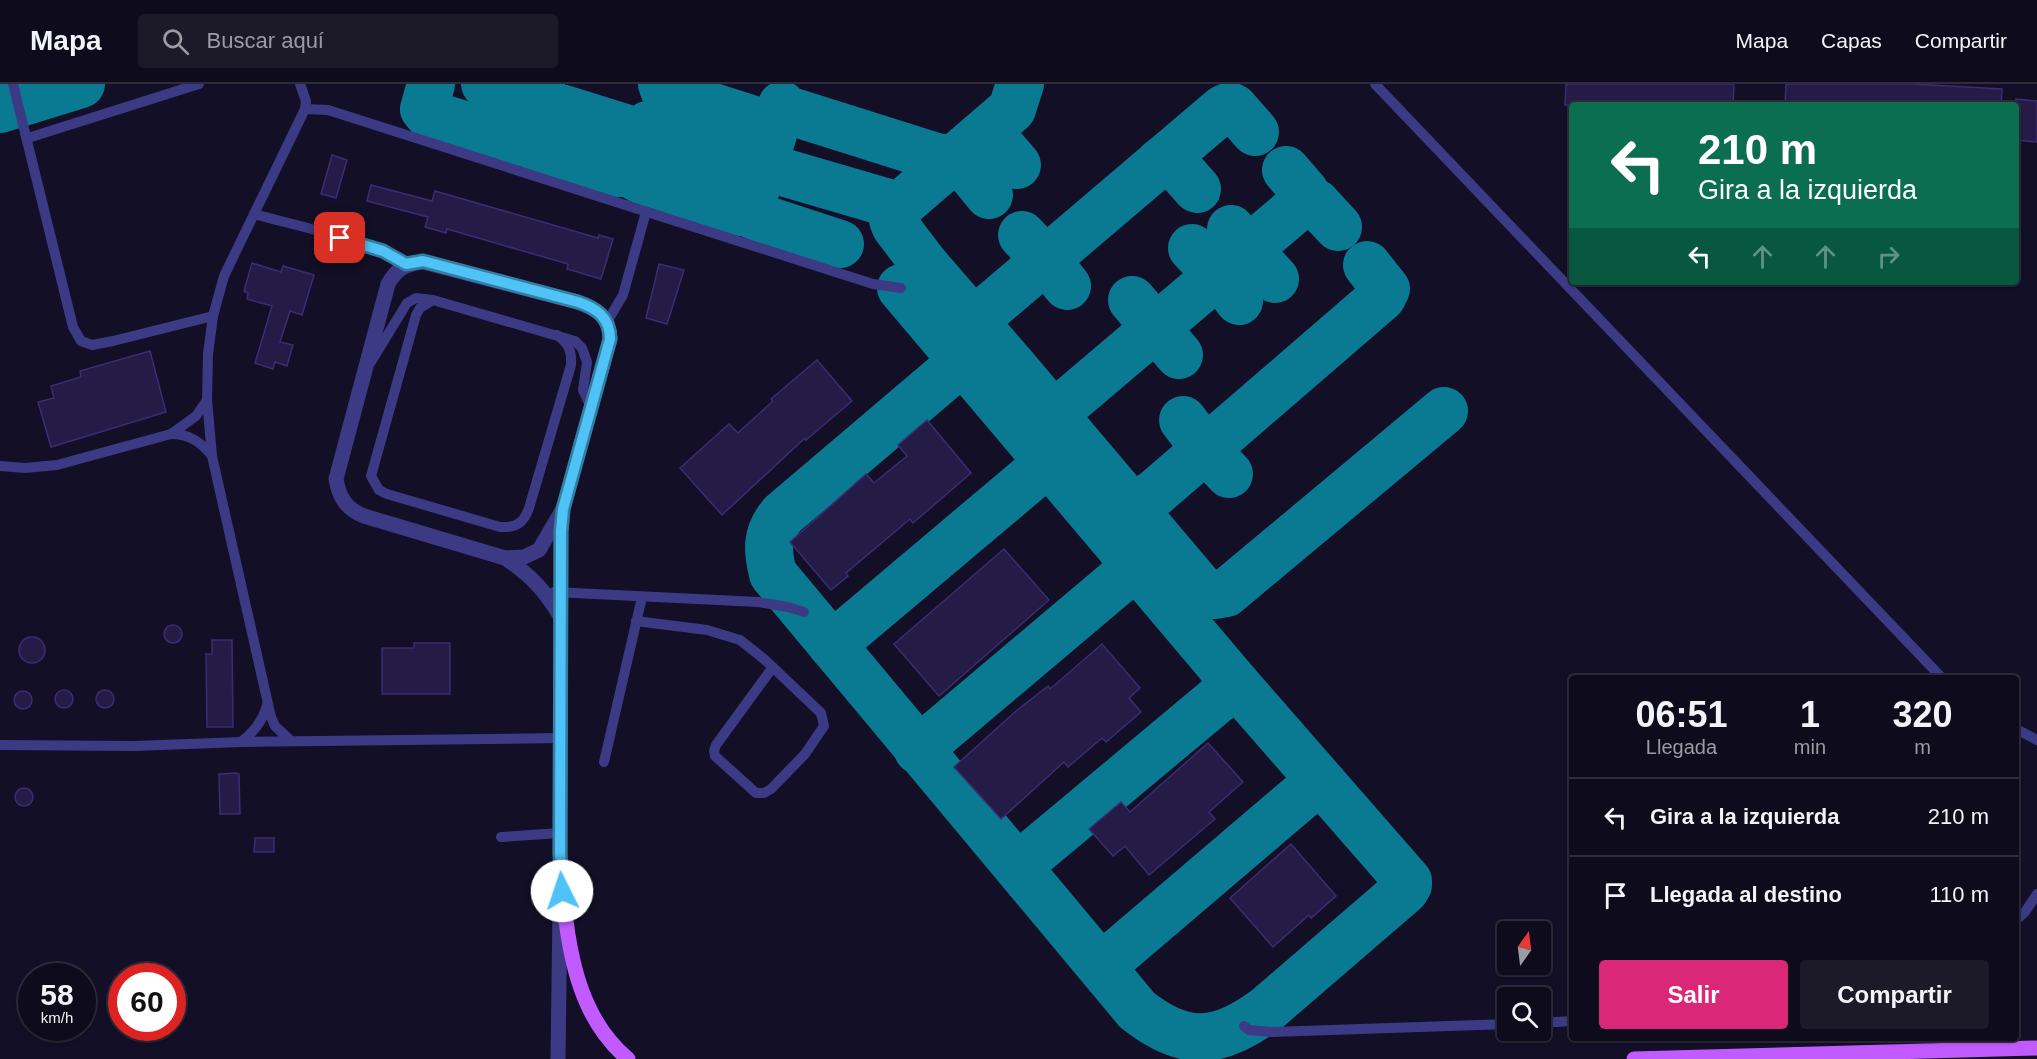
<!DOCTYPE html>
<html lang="es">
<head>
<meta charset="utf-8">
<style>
	body { margin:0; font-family:Helvetica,sans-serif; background:#1c1929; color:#f1f3f6; height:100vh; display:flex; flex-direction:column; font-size:22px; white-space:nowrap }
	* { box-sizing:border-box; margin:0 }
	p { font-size:20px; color:#9b9ba3 }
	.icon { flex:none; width:33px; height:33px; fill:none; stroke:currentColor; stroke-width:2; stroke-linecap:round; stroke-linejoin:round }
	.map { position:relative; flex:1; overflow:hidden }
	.sheet { position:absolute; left:1569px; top:591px; width:450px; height:366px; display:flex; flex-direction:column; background:#0e0b1c; border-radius:6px; box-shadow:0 2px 4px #0004,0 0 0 2px #2e2b3b }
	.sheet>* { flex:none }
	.hud { position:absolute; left:1569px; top:18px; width:450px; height:183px; border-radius:6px; box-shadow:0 2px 4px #0004,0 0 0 2px #2e2b3b; background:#0b6e4f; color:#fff; overflow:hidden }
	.needle { width:39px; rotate:14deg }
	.fabs { position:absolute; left:1497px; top:837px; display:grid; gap:12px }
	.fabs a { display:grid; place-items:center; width:54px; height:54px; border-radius:6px; background:#0e0b1c; box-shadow:0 2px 4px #0004,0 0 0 2px #2e2b3b; font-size:30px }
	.speed { position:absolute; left:18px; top:879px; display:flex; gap:12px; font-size:30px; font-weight:700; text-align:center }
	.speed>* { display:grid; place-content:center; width:78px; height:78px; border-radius:50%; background:#0e0b1c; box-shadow:0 2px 4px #0004,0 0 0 2px #2e2b3b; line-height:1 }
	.speed small { font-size:15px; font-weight:400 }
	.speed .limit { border:9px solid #d22; background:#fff; color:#111 }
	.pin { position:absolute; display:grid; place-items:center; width:51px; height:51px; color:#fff; margin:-26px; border-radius:12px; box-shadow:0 3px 9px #0006 }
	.me { position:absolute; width:66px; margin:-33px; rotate:356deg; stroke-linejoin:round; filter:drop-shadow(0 0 4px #0008) }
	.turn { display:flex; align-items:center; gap:21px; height:126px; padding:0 30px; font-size:27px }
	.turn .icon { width:78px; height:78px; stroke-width:2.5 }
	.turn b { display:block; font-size:42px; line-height:51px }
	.lanes { display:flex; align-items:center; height:57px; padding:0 30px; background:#0003; justify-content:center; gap:30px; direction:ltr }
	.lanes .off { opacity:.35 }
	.eta { display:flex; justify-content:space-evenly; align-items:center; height:102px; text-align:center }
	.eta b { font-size:36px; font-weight:800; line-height:42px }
	.button { display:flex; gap:12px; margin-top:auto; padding:12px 30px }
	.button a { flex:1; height:69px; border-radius:6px; background:#db2777; color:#fff; font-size:24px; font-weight:800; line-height:69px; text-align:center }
	.button a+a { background:#1c1929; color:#f1f3f6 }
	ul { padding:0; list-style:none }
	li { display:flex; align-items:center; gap:18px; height:78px; padding:0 30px; border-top:2px solid #2e2b3b }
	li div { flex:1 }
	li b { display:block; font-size:22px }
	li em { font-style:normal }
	header { display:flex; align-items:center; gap:36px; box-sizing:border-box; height:84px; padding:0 30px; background:#0e0b1c; border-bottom:2px solid #2e2b3b }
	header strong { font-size:28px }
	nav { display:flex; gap:33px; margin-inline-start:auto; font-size:21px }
	.search { width:420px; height:54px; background:#1c1929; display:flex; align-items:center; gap:15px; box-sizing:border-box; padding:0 21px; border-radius:6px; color:#9b9ba3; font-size:22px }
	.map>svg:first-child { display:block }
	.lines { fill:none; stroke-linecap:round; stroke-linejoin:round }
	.taxiway { stroke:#0a7a92; stroke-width:48 }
	.building { fill:#241b47; stroke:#3b2d73; stroke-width:1.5 }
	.lane { stroke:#3d3a85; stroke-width:10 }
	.street { stroke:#3d3a85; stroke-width:15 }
	.primary { stroke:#c25bff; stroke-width:15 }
	.route-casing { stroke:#337fa1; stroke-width:15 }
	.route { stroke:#4fc3f7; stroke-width:10 }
</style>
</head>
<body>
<header>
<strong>Mapa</strong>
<div class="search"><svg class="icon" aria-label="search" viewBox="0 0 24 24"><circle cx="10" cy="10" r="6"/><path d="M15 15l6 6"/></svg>Buscar aquí</div>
<nav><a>Mapa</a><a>Capas</a><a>Compartir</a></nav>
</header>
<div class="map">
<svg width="2037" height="975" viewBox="0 0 2037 975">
	<rect width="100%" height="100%" fill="#130f26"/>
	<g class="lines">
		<g class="taxiway">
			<polyline points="431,0 424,25 428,30 520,58 528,55"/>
			<polyline points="485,0 534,16 542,12"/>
			<polyline points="662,0 664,6 672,10 767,40 772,40 777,37"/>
			<polyline points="1020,0 1012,25 896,125 893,136 896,143 925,181 1015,285 1202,506 1214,511 1226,509 1444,327"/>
			<polyline points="543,10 548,20 631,46 640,47 648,41"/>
			<polyline points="782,21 787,26 936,73 961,77"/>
			<polyline points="0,25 81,0"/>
			<polyline points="648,41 648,48 652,52 754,84 764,80"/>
			<polyline points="982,51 992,52 1017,81"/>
			<polyline points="528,55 532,61 539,65 617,89 633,89"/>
			<polyline points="961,69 961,77 989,111"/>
			<polyline points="766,74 768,81 772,85 899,122"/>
			<polyline points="1160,78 1172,77 1197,105"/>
			<polyline points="633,89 634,92 641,96 739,128 749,127"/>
			<polyline points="1306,116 1316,119 1338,143"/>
			<polyline points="749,127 773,50"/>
			<polyline points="749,127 754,132 840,160"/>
			<polyline points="1231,145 1243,159 1243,169 1253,171 1275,195"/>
			<polyline points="1022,151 1040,170 1051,171 1050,181 1067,202"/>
			<path d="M 1192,164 L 1213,186 L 1211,197 C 1224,193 1232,208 1239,217"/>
			<path d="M 901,204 L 1236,600 L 1408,797 L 1408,801 L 1405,806 L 1267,925 C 1219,961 1185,964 1137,926 L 773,490 C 767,466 766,449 783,430 L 963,277"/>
			<polyline points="1132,216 1151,238 1162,239 1161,250 1179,271"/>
			<polyline points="984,251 981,240 988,225 1223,25 1230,22 1234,24 1255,48"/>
			<polyline points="1183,336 1199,357 1200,369 1210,370 1229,390"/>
			<polyline points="1063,343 1062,330 1067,319 1306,116 1305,108 1286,86"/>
			<polyline points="1123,413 1140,418 1155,409 1382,213 1386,205 1367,181"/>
			<polyline points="832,561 1049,378"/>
			<polyline points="918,666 1136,482"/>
			<polyline points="1018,782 1236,600"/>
			<polyline points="1102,882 1319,697"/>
		</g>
	</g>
	<g class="building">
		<polygon points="1566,0 1734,0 1733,21 1565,21"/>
		<polygon points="1786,0 1913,0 2002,5 2001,21 1785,21"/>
		<polygon points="2016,15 2037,17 2037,58 2016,56"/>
		<polygon points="332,71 347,76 336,114 321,110"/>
		<polygon points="371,101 432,117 435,107 598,154 599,151 613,155 601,195 567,185 568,180 447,145 446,149 425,143 428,133 367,117"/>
		<polygon points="252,179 281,188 283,182 314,191 302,231 290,227 280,258 293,261 287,282 275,278 273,285 255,279 272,222 247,215 248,209 244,207"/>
		<polygon points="659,180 684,186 667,240 646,234"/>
		<polygon points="150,267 166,328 51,363 38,318 54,314 51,302 81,293 80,287"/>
		<polygon points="817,276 852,317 806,356 805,354 722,431 680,384 729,340 738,349 773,317 771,315"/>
		<polygon points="927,336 971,389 913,439 910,435 846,489 848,492 831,506 790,458 866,390 874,399 907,372 898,361"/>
		<polygon points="1004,465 1049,516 939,612 894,560"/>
		<circle cx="173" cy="550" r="9"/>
		<circle cx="32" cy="566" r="13"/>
		<polygon points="212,556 232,556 233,643 207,643 206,570 212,570"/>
		<polygon points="414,559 450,559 450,610 382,610 382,564 414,564"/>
		<polygon points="1102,560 1140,604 1129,614 1141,628 1106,658 1102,654 1068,683 1064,678 1001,735 954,683 1016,627 1048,602 1050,605"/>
		<circle cx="64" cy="615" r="9"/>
		<circle cx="105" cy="615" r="9"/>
		<circle cx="23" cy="616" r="9"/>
		<polygon points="1208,659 1243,698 1209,728 1215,735 1149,791 1125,762 1113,772 1089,745 1121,718 1130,728"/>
		<polygon points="236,689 239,690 240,730 220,730 219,690"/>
		<circle cx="24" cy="713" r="9"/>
		<polygon points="255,754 274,754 274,768 254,768"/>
		<polygon points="1291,760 1336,812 1311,834 1309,831 1273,863 1230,814"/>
	</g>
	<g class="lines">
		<g class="lane">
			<polyline points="13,0 73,243 81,257 92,261 113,257 213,232"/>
			<polyline points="1375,0 1942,594"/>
			<polyline points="305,25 328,26 873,200 901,204"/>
			<polyline points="28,54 199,0"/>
			<path d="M 254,130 C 305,144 359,154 406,180"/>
			<path d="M 433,216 L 420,224 L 416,231 L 371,392 L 379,406 L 387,410 L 500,443 C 516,444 524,439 529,424 L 571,281 C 572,266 568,259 557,251"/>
			<polyline points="607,238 623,211 646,128"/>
			<polyline points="371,278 407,219 416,214 433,216 575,257 582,264 587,278 583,306 591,323"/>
			<path d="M 171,350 C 189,350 201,358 212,372"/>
			<polyline points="0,382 25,384 57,381 171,350 196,332 207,316"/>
			<polyline points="554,508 758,518 788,523 804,528"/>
			<polyline points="636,537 707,546 740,556 764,575 821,629 824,642 805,670 771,705 764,709 756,709 715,672 714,667 716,661 773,583"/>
			<polyline points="2016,645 2037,656"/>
			<polyline points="291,657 275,642 271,633 212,372 207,316 208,270 213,232 224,192 305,25 306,17 300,0"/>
			<path d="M 241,658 C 254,648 263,637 267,621"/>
			<polyline points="0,661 135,662 241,658 560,654"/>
			<polyline points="604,678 642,513"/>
			<polyline points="501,753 560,749"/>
			<polyline points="2016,836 2025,828 2037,810"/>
			<polyline points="1540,939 1572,937"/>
			<polyline points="1244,942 1249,946 1272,948 1508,940"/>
		</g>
		<g class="street">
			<path d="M 505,474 C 531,492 544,505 560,532"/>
			<path d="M 560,800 L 561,447 L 563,425 L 610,255 C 610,233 596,224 577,218 L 423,178 C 406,180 397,184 388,200 L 336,395 C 339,413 346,425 364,432 L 505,474 L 524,473 L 539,466 L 563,425"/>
			<polyline points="558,975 560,824"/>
		</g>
		<g class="primary">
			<path d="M 560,787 C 568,854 572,928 628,975"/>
			<polyline points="1634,975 2037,964"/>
		</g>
	</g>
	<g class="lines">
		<defs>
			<path id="route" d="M 340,154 L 383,167 L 406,180 L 423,177 L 578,218 C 596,224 610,233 610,255 L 563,425 L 561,447 L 560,768 L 562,807"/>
		</defs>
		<use href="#route" class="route-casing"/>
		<use href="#route" class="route"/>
	</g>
</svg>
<div class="fabs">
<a><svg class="needle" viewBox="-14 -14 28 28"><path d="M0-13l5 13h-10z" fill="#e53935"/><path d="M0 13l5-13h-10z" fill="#9b9ba3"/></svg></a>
<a><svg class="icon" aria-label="search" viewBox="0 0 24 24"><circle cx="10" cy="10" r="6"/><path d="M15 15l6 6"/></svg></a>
</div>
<div class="speed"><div>58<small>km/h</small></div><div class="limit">60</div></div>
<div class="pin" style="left:340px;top:154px;background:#d93025"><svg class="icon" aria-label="arrive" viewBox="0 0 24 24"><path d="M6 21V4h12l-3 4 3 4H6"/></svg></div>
<svg class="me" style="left:562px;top:807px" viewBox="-20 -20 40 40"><circle r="19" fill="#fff"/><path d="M0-13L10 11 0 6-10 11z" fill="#4fc3f7"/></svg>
<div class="hud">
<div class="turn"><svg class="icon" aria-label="left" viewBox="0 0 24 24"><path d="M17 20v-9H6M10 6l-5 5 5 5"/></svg><div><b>210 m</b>Gira a la izquierda</div></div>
<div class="lanes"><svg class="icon" aria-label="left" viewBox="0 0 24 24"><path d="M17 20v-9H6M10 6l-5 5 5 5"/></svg><svg class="icon off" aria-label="ahead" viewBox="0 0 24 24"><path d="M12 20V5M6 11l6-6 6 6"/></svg><svg class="icon off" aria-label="ahead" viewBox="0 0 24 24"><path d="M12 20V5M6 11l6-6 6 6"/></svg><svg class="icon off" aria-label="right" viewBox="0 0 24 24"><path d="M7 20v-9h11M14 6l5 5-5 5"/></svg></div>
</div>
<section class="sheet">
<div class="eta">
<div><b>06:51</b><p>Llegada</p></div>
<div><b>1</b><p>min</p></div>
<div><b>320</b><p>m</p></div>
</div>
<ul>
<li><svg class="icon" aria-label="left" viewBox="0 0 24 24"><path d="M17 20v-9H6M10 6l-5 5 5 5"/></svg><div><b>Gira a la izquierda</b></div><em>210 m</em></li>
<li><svg class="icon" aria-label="arrive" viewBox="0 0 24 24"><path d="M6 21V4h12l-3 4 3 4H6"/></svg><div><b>Llegada al destino</b></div><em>110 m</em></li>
</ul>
<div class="button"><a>Salir</a><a>Compartir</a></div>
</section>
</div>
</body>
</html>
